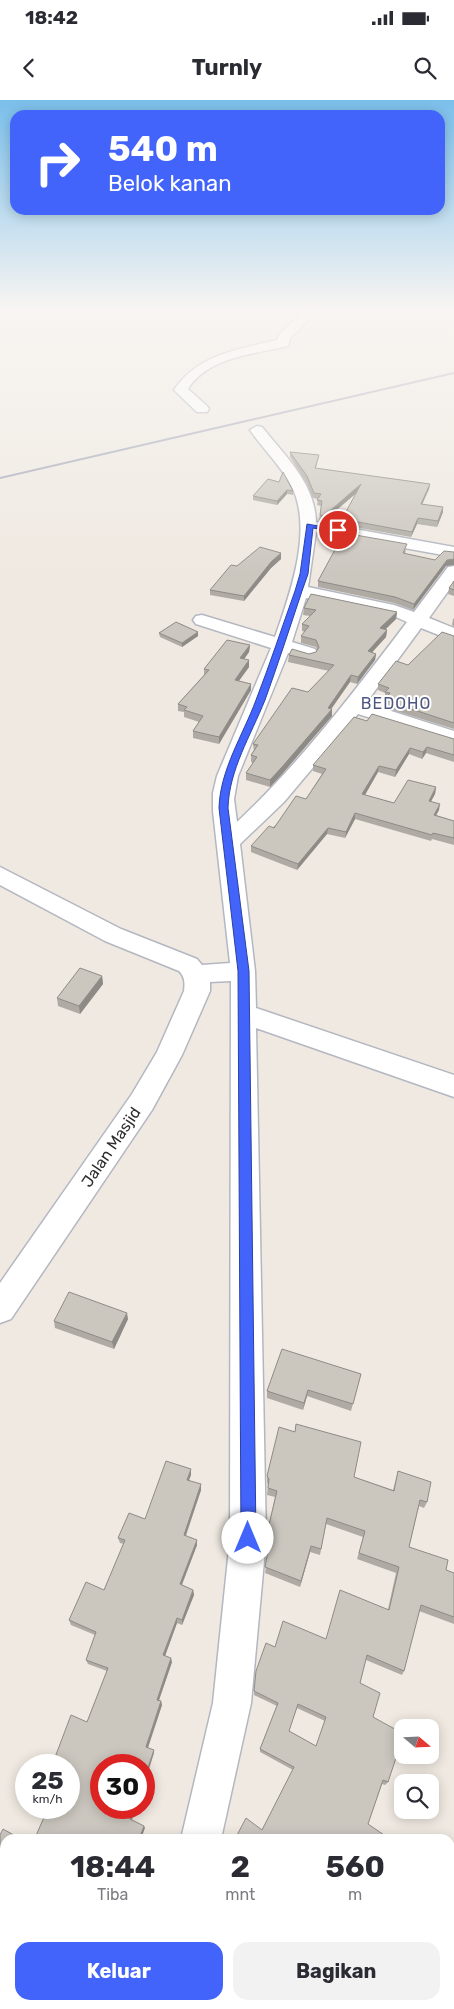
<!DOCTYPE html>
<html lang="id">
<head>
<meta charset="utf-8">
<style>
	body { margin:0; font-family:Rubik,sans-serif; background:#f2f2f3; color:#2b2b33; height:100vh; display:flex; flex-direction:column; font-size:19px; white-space:nowrap }
	* { box-sizing:border-box; margin:0 }
	p { font-size:16px; color:#7c7c81 }
	.icon { flex:none; width:28px; height:28px; fill:none; stroke:currentColor; stroke-width:2; stroke-linecap:round; stroke-linejoin:round }
	.map { position:relative; flex:1; overflow:hidden }
	.sheet { position:absolute; left:0px; top:1734px; width:455px; height:176px; display:flex; flex-direction:column; background:#fff; border-radius:15px 15px 0 0; box-shadow:0 2px 12px #0003 }
	.sheet>* { flex:none }
	.hud { position:absolute; left:10px; top:10px; width:435px; height:105px; border-radius:15px; box-shadow:0 2px 12px #0003; background:#4264fb; color:#fff; overflow:hidden }
	.needle { width:32px; rotate:109deg }
	.controls { position:absolute; left:394px; top:1619px; display:grid; gap:10px }
	.controls a { display:grid; place-items:center; width:45px; height:45px; border-radius:10px; background:#fff; box-shadow:0 2px 12px #0003; font-size:25px }
	.speed { position:absolute; left:15px; top:1654px; display:flex; gap:10px; font-size:25px; font-weight:700; text-align:center }
	.speed>* { display:grid; place-content:center; width:65px; height:65px; border-radius:50%; background:#fff; box-shadow:0 2px 12px #0003; line-height:1 }
	.speed small { font-size:12px; font-weight:400 }
	.speed .limit { border:8px solid #d22; background:#fff; color:#111 }
	.pin { position:absolute; display:grid; place-items:center; width:42px; height:42px; color:#fff; margin:-21px; border:2px solid #fff; border-radius:50%; box-shadow:0 1px 5px #0007 }
	.me { position:absolute; width:55px; margin:-28px; rotate:0deg; stroke-linejoin:round; filter:drop-shadow(0 0 4px #0008) }
	.turn { display:flex; align-items:center; gap:18px; height:105px; padding:0 15px; font-size:22px }
	.turn .icon { width:65px; height:65px; stroke-width:2.5 }
	.turn b { display:block; font-size:35px; line-height:42px }
	.eta { display:flex; justify-content:space-evenly; align-items:center; height:85px; text-align:center }
	.eta b { font-size:30px; font-weight:700; line-height:35px }
	.cta { display:flex; gap:10px; margin-top:auto; padding:10px 15px }
	.cta a { flex:1; height:58px; border-radius:15px; background:#4264fb; color:#fff; font-size:20px; font-weight:700; line-height:58px; text-align:center }
	.cta a+a { background:#f2f2f3; color:#2b2b33 }
	.status { display:flex; justify-content:space-between; align-items:center; height:35px; padding:0 25px; background:#fff; direction:ltr }
	.status svg { height:14px; fill:currentColor }
	header { display:flex; justify-content:space-between; align-items:center; height:65px; padding:0 15px; background:#fff; font-size:22px; font-weight:700 }
	.map>svg:first-child { display:block }
	.lines { fill:none; stroke-linecap:round; stroke-linejoin:round }
	.minor-casing { stroke:#b4b7c1; stroke-width:3 }
	.minor { fill:#fff; fill-rule:evenodd }
	.rail { stroke:#a3a6b8; stroke-width:2 }
	.wall { fill:#afaba4; fill-rule:evenodd }
	.shaded-wall { fill:#8e8b86 }
	.building { fill:#cbc7bf; stroke:#8e8b86; fill-rule:evenodd }
	.route { fill:#4264fb; stroke:#2b41a3 }
	.labels { text-anchor:middle; dominant-baseline:central; stroke-width:4; stroke-linejoin:round; paint-order:stroke }
	.far-quarter-label { font-size:16px; letter-spacing:1px; fill:#4d5680; stroke:#fff }
	.street-label { font-size:16px; fill:#2e2e2e; stroke:#fff }
</style>
</head>
<body>
<div class="status"><b>18:42</b><svg viewBox="0 0 49 12"><path d="M0 12V9h3v3zM5 12V6h3v6zM10 12V3h3v9zM15 12V0h3v12zM26 1h20v11H26zM47 4h2v5h-2z"/></svg></div>
<header><svg class="icon" aria-label="back" viewBox="0 0 24 24"><path d="M15 5l-7 7 7 7"/></svg>Turnly<svg class="icon" aria-label="search" viewBox="0 0 24 24"><circle cx="10" cy="10" r="6"/><path d="M15 15l6 6"/></svg></header>
<div class="map">
<svg width="454" height="1909" viewBox="0 0 454 1909">
	<rect width="100%" height="100%" fill="#efe9e1"/>
	<g class="lines">
		<defs>
			<g id="minor">
				<path d="M 308,208 L 321,208 L 290,238 L 288,246 C 254,254 208,257 188,289 L 207,306 L 209,309 L 207,312 L 197,312 L 174,290 C 197,255 238,249 277,240 L 279,234 Z"/>
				<path d="M 257,326 L 262,327 C 285,356 315,383 316,422 L 454,447 L 454,457 L 316,432 L 308,487 L 394,505 L 414,512 L 448,467 L 454,466 L 454,483 L 429,518 L 454,528 L 454,541 L 421,528 L 366,603 L 454,631 L 454,644 L 358,614 L 284,702 L 240,744 L 255,871 L 256,908 L 454,975 L 454,997 L 256,928 L 266,1439 L 251,1603 L 221,1739 L 181,1739 L 213,1603 L 230,1439 L 231,881 L 210,882 L 210,891 L 182,955 L 152,1010 L 11,1219 L 0,1223 L 0,1183 L 132,994 L 157,952 L 184,891 C 185,883 185,877 179,871 L 105,841 L 0,785 L 0,767 L 121,829 L 197,859 L 202,865 L 230,863 L 213,711 L 213,693 L 217,676 L 271,548 L 196,524 L 193,520 L 196,516 L 202,515 L 275,537 C 290,494 314,428 291,385 C 280,365 263,349 250,330 ZM 306,498 L 389,514 L 407,522 C 354,592 301,662 237,722 L 234,699 L 238,676 L 288,553 L 308,559 L 315,557 L 317,553 L 315,549 L 292,542 Z"/>
				<polygon points="133,1905 177,1905 176,1909 132,1909"/>
			</g>
		</defs>
		<use href="#minor" class="minor-casing"/>
		<use href="#minor" class="minor"/>
		<polyline class="rail" points="0,378 454,273"/>
	</g>
	<g class="wall">
		<polygon points="290,352 319,355 318,360 316,368 430,384 429,389 422,404 443,412 437,427 417,424 411,437 342,425 342,419 356,393 324,421 319,421 321,406 317,405 318,399 313,398 306,382 290,357"/>
		<polygon points="279,382 293,391 293,395 287,394 277,405 253,400 253,396"/>
		<polygon points="406,450 405,454 435,460 446,466 413,510 394,503 318,487 318,481"/>
		<polygon points="281,453 281,459 271,468 244,501 210,495 210,490 237,466"/>
		<polygon points="454,481 454,496 448,494 449,488"/>
		<polygon points="304,508 397,512 396,519 385,529 387,530 386,537 372,552 376,554 375,560 357,584 350,582 331,609 332,609 332,616 282,674 270,687 246,680 246,673 253,663 251,662 251,655 254,651 253,644 308,592 329,571 288,562 289,555 309,554 316,552 317,550 316,547 301,543 301,536 305,532 302,531 302,524 310,516 303,515"/>
		<polygon points="454,518 454,527 452,525 453,519"/>
		<polygon points="198,532 198,536 182,547 160,537 159,533"/>
		<polygon points="454,536 454,629 383,607 384,600 386,598 385,598 385,593 378,590 378,584"/>
		<polygon points="250,545 249,552 244,559 249,567 239,581 251,584 251,590 219,644 193,638 193,631 199,622 184,617 184,612 178,611 178,604 204,575 204,569"/>
		<polygon points="367,621 454,639 454,662 426,653 422,659 409,654 395,677 378,672 365,695 394,703 436,687 435,694 431,701 439,710 436,715 454,721 454,745 432,739 431,741 355,719 345,738 327,734 297,770 251,752 251,746 306,699 322,674 313,671 313,665"/>
		<polygon points="102,876 103,884 80,914 58,906 57,898"/>
		<polygon points="128,1219 114,1249 55,1228 54,1221"/>
		<polygon points="361,1274 351,1311 307,1296 303,1310 267,1298 267,1291"/>
		<path d="M 398,1371 L 427,1402 L 424,1408 L 419,1406 L 409,1447 L 446,1470 L 454,1473 L 454,1524 L 419,1511 L 404,1571 L 402,1575 L 366,1560 L 360,1583 L 373,1617 L 388,1682 L 385,1685 L 382,1684 L 368,1724 L 262,1730 L 293,1670 L 260,1652 L 260,1649 L 277,1606 L 254,1595 L 256,1571 L 275,1547 L 326,1539 L 388,1509 L 396,1473 L 357,1459 L 363,1437 L 326,1424 L 320,1455 L 310,1452 L 300,1487 L 265,1473 L 270,1442 L 268,1441 L 268,1429 L 275,1397 L 267,1395 L 268,1385 L 267,1382 L 267,1376 L 354,1377 L 393,1390 ZM 297,1608 L 325,1621 L 316,1646 L 289,1631 Z"/>
		<polygon points="191,1375 189,1380 201,1390 186,1436 197,1445 182,1485 193,1490 194,1495 182,1525 177,1523 165,1555 172,1562 159,1600 161,1601 162,1605 148,1648 154,1653 101,1708 136,1708 132,1720 145,1728 35,1738 69,1665 62,1665 57,1663 54,1660 87,1622 107,1571 88,1564 86,1560 95,1535 71,1525 69,1520 104,1490 124,1444 120,1443 118,1438 145,1419"/>
		<polygon points="450,1787 454,1789 454,1885 450,1882"/>
	</g>
	<g class="shaded-wall">
		<polygon points="361,384 361,389 324,421 324,416"/>
		<polygon points="430,384 429,389 420,409 421,404"/>
		<polygon points="287,390 287,394 277,405 277,401"/>
		<polygon points="443,407 443,412 437,427 438,421"/>
		<polygon points="418,418 417,424 411,437 412,432"/>
		<polygon points="281,453 281,459 271,468 244,501 244,496 271,462"/>
		<polygon points="454,459 454,465 446,466 413,510 414,504 447,460"/>
		<polygon points="397,512 396,519 380,535 380,528"/>
		<polygon points="387,530 386,537 367,558 368,551"/>
		<polygon points="198,532 198,536 182,547 182,543"/>
		<polygon points="250,545 249,552 240,565 240,558"/>
		<polygon points="376,554 375,560 357,584 358,577"/>
		<polygon points="249,560 249,567 235,586 235,580"/>
		<polygon points="351,575 350,582 327,615 328,608"/>
		<polygon points="251,584 251,590 219,644 219,637"/>
		<polygon points="332,609 332,616 282,674 270,687 270,680"/>
		<polygon points="427,647 426,653 422,659 423,652"/>
		<polygon points="410,648 409,654 395,677 396,670"/>
		<polygon points="379,666 378,672 362,700 362,694"/>
		<polygon points="436,687 435,694 428,707 429,701"/>
		<polygon points="440,704 439,710 433,721 434,715"/>
		<polygon points="355,713 355,719 345,738 346,732"/>
		<polygon points="328,728 327,734 297,770 298,764"/>
		<polygon points="102,876 103,884 80,914 79,906"/>
		<polygon points="127,1213 128,1219 114,1249 112,1242"/>
		<polygon points="308,1290 307,1296 303,1310 304,1303"/>
		<polygon points="191,1369 191,1375 187,1385 187,1380"/>
		<polygon points="201,1384 201,1390 184,1440 184,1435"/>
		<polygon points="197,1440 197,1445 180,1489 180,1484"/>
		<polygon points="311,1446 310,1452 300,1487 301,1481"/>
		<polygon points="193,1490 194,1495 182,1525 182,1520"/>
		<polygon points="177,1518 177,1523 164,1559 163,1555"/>
		<polygon points="171,1558 172,1562 158,1603 157,1600"/>
		<polygon points="161,1601 162,1605 147,1650 146,1647"/>
		<polygon points="154,1650 154,1653 144,1685 144,1679"/>
		<polygon points="134,1708 136,1708 131,1721 130,1719"/>
		<polygon points="144,1726 145,1728 141,1739 139,1739"/>
	</g>
	<g class="building">
		<polygon points="290,352 319,355 315,368 430,384 421,404 443,407 438,421 418,418 412,432 342,419 361,384 324,416 320,415 322,401 317,400 321,394 314,393 307,376"/>
		<polygon points="283,372 293,391 287,390 277,401 253,396 268,379 279,382"/>
		<polygon points="344,433 407,444 403,453 435,460 444,451 454,452 454,459 447,460 414,504 395,497 318,481"/>
		<polygon points="260,447 281,453 271,462 244,496 210,490 231,465 237,466"/>
		<polygon points="454,481 454,490 449,488"/>
		<polygon points="311,494 397,512 380,528 387,530 368,551 376,554 358,577 351,575 328,608 332,609 282,667 270,680 246,673 257,657 251,655 258,645 253,644 292,588 308,592 334,565 289,555 292,549 309,554 316,552 319,547 316,540 301,536 309,526 302,524 316,510 304,508"/>
		<polygon points="176,522 198,532 182,543 159,533"/>
		<polygon points="442,532 454,536 454,623 384,600 390,593 385,592 389,588 378,584 396,561 408,565"/>
		<polygon points="227,540 250,545 240,558 249,560 235,580 251,584 219,637 193,631 203,616 184,610 187,607 178,604 209,570 204,569"/>
		<polygon points="372,614 454,639 454,655 427,647 423,652 410,648 396,670 379,666 362,694 394,703 408,680 436,687 429,701 440,704 434,715 454,721 454,738 433,733 432,735 355,713 346,732 328,728 298,764 251,746 269,726 274,728 296,696 306,699 326,669 313,665 354,617 367,621"/>
		<polygon points="80,868 102,876 79,906 57,898"/>
		<polygon points="69,1192 127,1213 112,1242 54,1221"/>
		<polygon points="282,1249 361,1274 353,1304 308,1290 304,1303 267,1291"/>
		<path d="M 296,1324 L 361,1342 L 354,1377 L 394,1391 L 398,1371 L 431,1382 L 427,1402 L 420,1400 L 409,1447 L 448,1460 L 446,1470 L 454,1473 L 454,1517 L 421,1505 L 404,1571 L 367,1555 L 360,1583 L 380,1593 L 373,1617 L 402,1633 L 402,1640 L 388,1682 L 383,1680 L 368,1724 L 390,1739 L 235,1739 L 246,1718 L 262,1730 L 294,1667 L 260,1649 L 278,1603 L 254,1591 L 256,1571 L 266,1543 L 275,1547 L 283,1521 L 326,1539 L 340,1490 L 389,1510 L 399,1467 L 359,1453 L 365,1431 L 327,1418 L 321,1449 L 311,1446 L 301,1481 L 265,1467 L 271,1436 L 268,1435 L 268,1429 L 277,1391 L 268,1388 L 269,1379 L 267,1376 L 279,1327 L 295,1332 ZM 298,1604 L 326,1617 L 316,1646 L 289,1631 Z"/>
		<polygon points="166,1361 191,1369 187,1380 201,1384 184,1435 197,1440 180,1484 193,1490 182,1520 177,1518 163,1555 171,1558 157,1600 161,1601 146,1647 154,1650 144,1679 144,1665 101,1665 101,1708 134,1708 130,1719 144,1726 139,1739 30,1739 31,1736 35,1738 48,1708 69,1708 69,1665 66,1665 54,1660 71,1615 87,1622 108,1568 86,1560 96,1532 69,1520 86,1482 104,1490 125,1440 118,1438 129,1413 145,1419"/>
		<polygon points="3,1729 21,1739 5,1739 5,1881 0,1879 0,1735"/>
		<polygon points="450,1787 454,1789 454,1882 450,1879"/>
		<polygon points="197,1905 327,1905 325,1909 195,1909"/>
		<polygon points="360,1905 365,1905 370,1909 358,1909"/>
	</g>
	<linearGradient id="sky" x2="0" y2="1"><stop stop-color="#7abfeb"/><stop offset="0.44" stop-color="#f8f5f2"/><stop offset="1" stop-color="#f8f5f2" stop-opacity="0"/></linearGradient>
	<rect width="454" height="475" fill="url(#sky)"/>
	<path class="route" d="M 307,424 L 341,430 L 338,432 L 313,428 L 308,474 L 302,491 C 290,527 278,564 265,600 C 251,635 229,670 228,708 L 249,871 L 256,1438 L 254,1444 L 248,1446 L 243,1444 L 241,1438 L 238,871 L 219,708 C 220,670 243,635 256,600 C 270,564 282,527 295,491 L 300,474 Z"/>
	<g class="labels">
		<g class="far-quarter-label">
			<text x="396" y="603">BEDOHO</text>
		</g>
		<g class="street-label">
			<text transform="translate(111 1047) rotate(-56)">Jalan Masjid</text>
		</g>
	</g>
</svg>
<div class="controls">
<a><svg class="needle" viewBox="-14 -14 28 28"><path d="M0-13l5 13h-10z" fill="#e53935"/><path d="M0 13l5-13h-10z" fill="#7c7c81"/></svg></a>
<a><svg class="icon" aria-label="search" viewBox="0 0 24 24"><circle cx="10" cy="10" r="6"/><path d="M15 15l6 6"/></svg></a>
</div>
<div class="speed"><div>25<small>km/h</small></div><div class="limit">30</div></div>
<div class="pin" style="left:338px;top:430px;background:#d93025"><svg class="icon" aria-label="arrive" viewBox="0 0 24 24"><path d="M6 21V4h12l-3 4 3 4H6"/></svg></div>
<svg class="me" style="left:248px;top:1438px" viewBox="-20 -20 40 40"><circle r="19" fill="#fff"/><path d="M0-13L10 11 0 6-10 11z" fill="#4264fb"/></svg>
<div class="hud">
<div class="turn"><svg class="icon" aria-label="right" viewBox="0 0 24 24"><path d="M7 20v-9h11M14 6l5 5-5 5"/></svg><div><b>540 m</b>Belok kanan</div></div>
</div>
<section class="sheet">
<div class="eta">
<div><b>18:44</b><p>Tiba</p></div>
<div><b>2</b><p>mnt</p></div>
<div><b>560</b><p>m</p></div>
</div>
<div class="cta"><a>Keluar</a><a>Bagikan</a></div>
</section>
</div>
</body>
</html>
